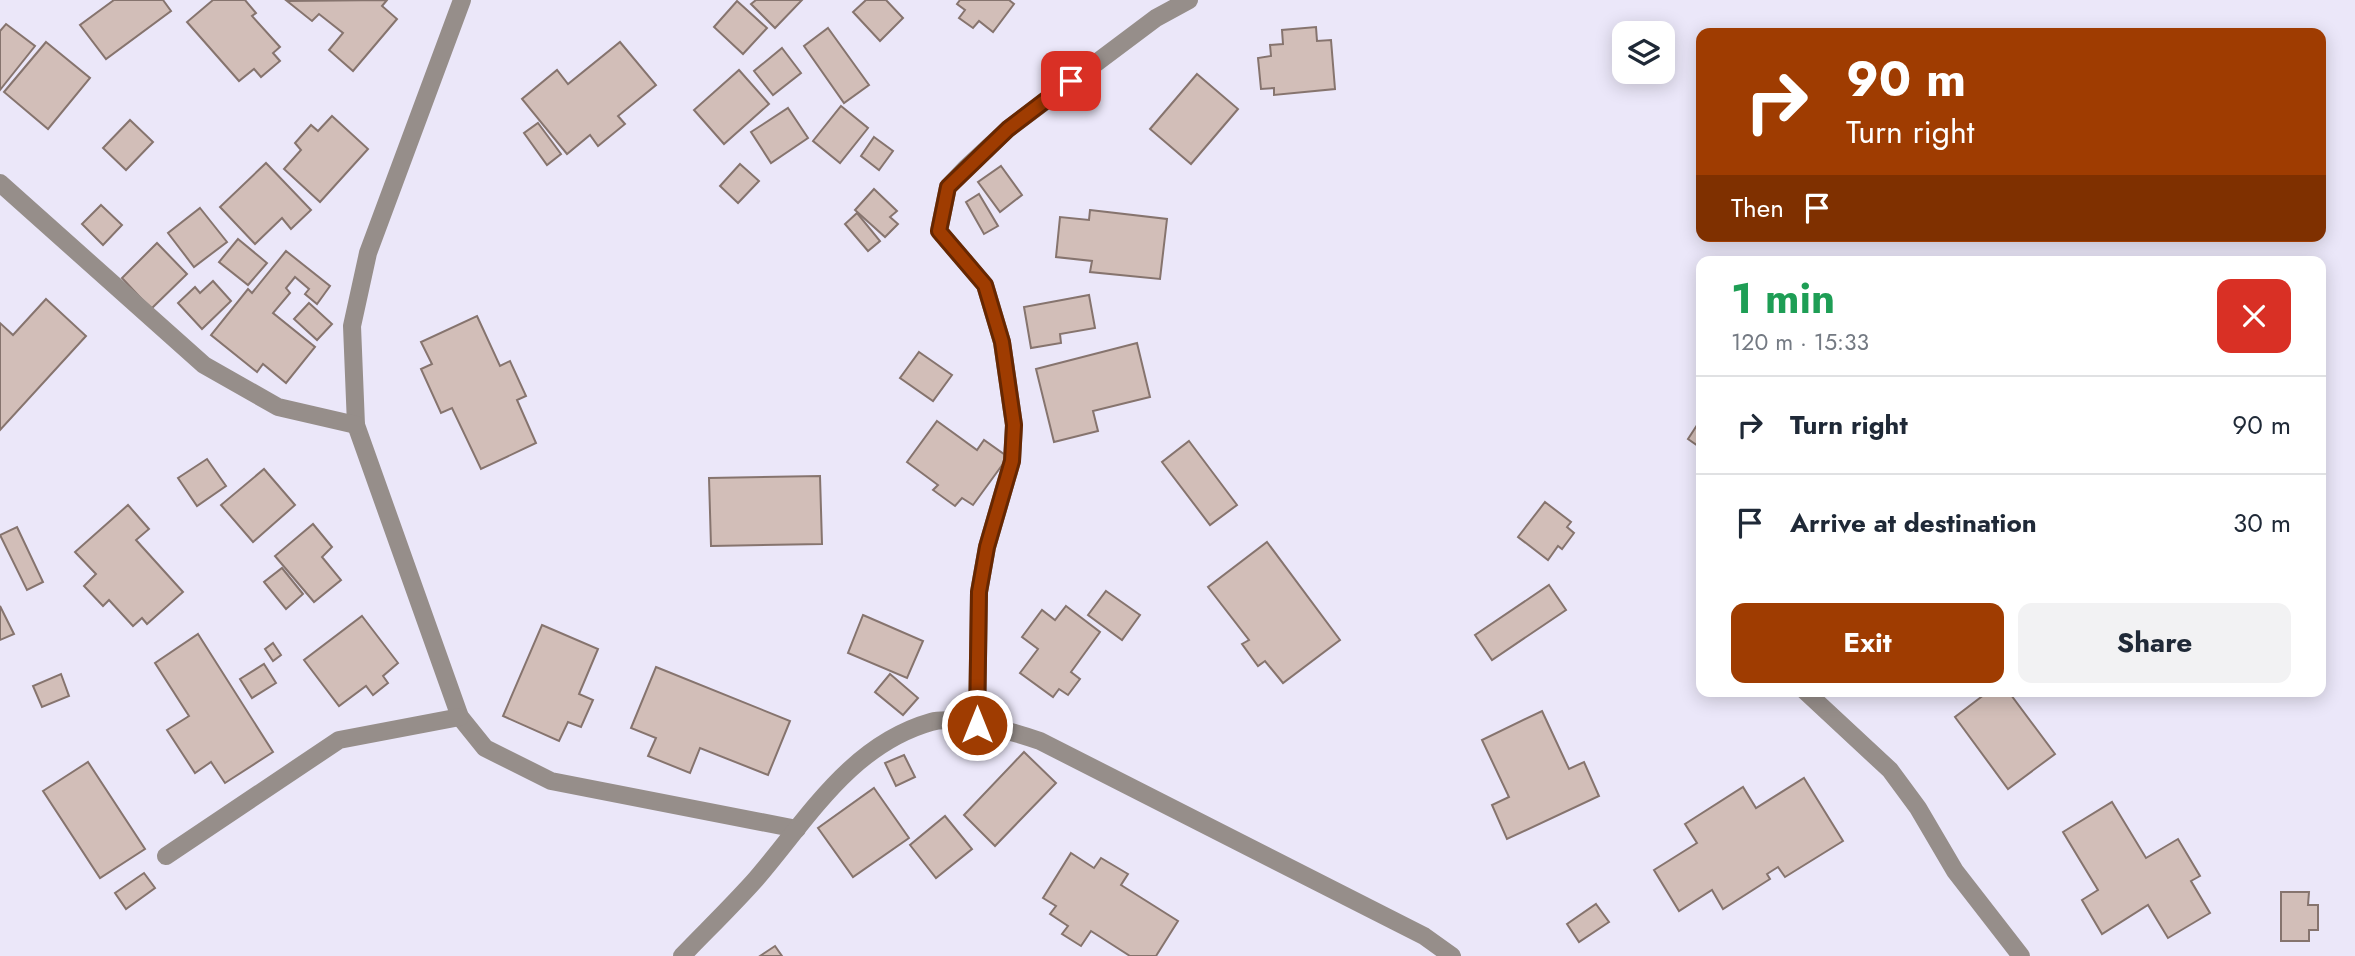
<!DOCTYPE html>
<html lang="en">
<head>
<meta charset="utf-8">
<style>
	body { margin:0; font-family:Jost,sans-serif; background:#f2f2f3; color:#1f2937; height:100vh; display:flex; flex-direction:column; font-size:26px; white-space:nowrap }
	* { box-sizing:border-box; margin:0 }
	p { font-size:23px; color:#747a83 }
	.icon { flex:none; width:38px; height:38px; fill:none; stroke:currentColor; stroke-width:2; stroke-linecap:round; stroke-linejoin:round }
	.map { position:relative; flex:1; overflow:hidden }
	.details { position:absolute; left:1696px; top:256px; width:630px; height:441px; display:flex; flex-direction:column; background:#fff; border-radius:14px; box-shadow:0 4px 18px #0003 }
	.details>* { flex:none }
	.banner { position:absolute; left:1696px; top:28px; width:630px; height:214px; border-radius:14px; box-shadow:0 4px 18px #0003; background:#9f3c01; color:#fff; overflow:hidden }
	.tools { position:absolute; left:1612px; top:21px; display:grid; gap:14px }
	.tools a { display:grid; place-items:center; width:63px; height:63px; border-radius:14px; background:#fff; box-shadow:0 4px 18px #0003; font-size:35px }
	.pin { position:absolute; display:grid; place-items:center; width:60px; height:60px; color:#fff; margin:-30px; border-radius:14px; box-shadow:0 4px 10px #0006 }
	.me { position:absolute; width:77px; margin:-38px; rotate:0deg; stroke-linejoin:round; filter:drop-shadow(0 0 5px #0008) }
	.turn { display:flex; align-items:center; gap:24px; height:147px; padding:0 35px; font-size:32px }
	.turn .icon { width:91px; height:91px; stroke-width:2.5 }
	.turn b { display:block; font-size:49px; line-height:60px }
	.then { display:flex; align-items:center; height:66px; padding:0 35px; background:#0003; gap:14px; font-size:26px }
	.round { display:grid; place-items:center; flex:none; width:74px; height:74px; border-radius:14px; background:#f2f2f3 }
	.headline { display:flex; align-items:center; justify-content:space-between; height:119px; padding:0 35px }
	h1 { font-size:42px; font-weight:700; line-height:52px; color:#1e9e55 }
	.action { display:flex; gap:14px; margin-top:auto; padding:14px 35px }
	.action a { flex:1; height:80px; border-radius:14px; background:#9f3c01; color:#fff; font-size:28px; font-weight:700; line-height:80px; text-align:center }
	.action a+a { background:#f2f2f3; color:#1f2937 }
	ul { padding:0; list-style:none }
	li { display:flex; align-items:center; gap:21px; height:98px; padding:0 35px; border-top:2px solid #e0e1e3 }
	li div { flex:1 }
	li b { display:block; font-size:26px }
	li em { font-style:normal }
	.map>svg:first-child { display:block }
	.building { fill:#d2beb8; stroke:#86746e; stroke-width:2 }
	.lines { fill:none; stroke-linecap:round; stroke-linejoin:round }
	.minor { stroke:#968e8a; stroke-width:18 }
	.route-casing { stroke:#672701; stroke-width:18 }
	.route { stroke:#9f3c01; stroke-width:12 }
</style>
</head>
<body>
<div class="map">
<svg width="2355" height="956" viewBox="0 0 2355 956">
	<rect width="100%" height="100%" fill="#ebe7f9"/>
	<g class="building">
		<polygon points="114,0 163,0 171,11 106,59 80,25"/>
		<polygon points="213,0 245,0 256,13 252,16 280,47 273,53 280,61 261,77 254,69 239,81 187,22"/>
		<polygon points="387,0 382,6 397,19 353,71 329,50 343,33 319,14 312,21 287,1"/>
		<polygon points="756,0 802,0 775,28 751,4"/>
		<polygon points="866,0 886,0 903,18 880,41 853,12"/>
		<polygon points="960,0 1009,0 1014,4 993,32 979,21 973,28 959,18 965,10 957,4"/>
		<polygon points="737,1 767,28 743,54 714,27"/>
		<polygon points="6,24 35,46 0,90 0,31"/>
		<polygon points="1316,27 1317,41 1331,40 1335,89 1274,95 1274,88 1261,89 1258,58 1271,56 1270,45 1283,44 1282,30"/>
		<polygon points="828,28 869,85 844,103 804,46"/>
		<polygon points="46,42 90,78 48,129 4,92"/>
		<polygon points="620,42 656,85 618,116 625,124 598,146 590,135 567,154 522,99 557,70 568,84"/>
		<polygon points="782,48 801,73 773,95 754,71"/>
		<polygon points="739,70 769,104 724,144 694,110"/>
		<polygon points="1197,74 1238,109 1191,164 1150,129"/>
		<polygon points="841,106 868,128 840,163 813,141"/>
		<polygon points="788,108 808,138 771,163 751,132"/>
		<polygon points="332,116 368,149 320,202 284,169 301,150 295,143 311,125 318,131"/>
		<polygon points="130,120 153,142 126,170 103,148"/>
		<polygon points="538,123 561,154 547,165 524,133"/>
		<polygon points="874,137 893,151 879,170 861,156"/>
		<polygon points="266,163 311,210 291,229 282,218 255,244 220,207"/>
		<polygon points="740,164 759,181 738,203 720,186"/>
		<polygon points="1001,166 1022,195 1000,212 978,182"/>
		<polygon points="874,189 897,211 890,217 898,224 885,237 855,210"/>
		<polygon points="979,194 998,226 984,234 966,202"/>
		<polygon points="101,205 122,225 103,245 82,224"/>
		<polygon points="200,208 227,242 194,267 168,233"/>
		<polygon points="1090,210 1167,219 1160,279 1090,272 1092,261 1056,257 1060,217 1089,220"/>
		<polygon points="857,213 880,241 868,251 845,224"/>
		<polygon points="238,239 267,263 248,285 219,262"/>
		<polygon points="157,243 187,274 151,309 122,278"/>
		<polygon points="286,251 330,286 317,304 305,294 309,289 295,277 286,288 290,293 273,313 315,347 286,383 263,364 257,372 211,335 248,289 252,293"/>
		<polygon points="213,281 231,301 202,329 178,303 195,287 200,293"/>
		<polygon points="1089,295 1095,328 1060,334 1061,343 1031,348 1024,307"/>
		<polygon points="46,299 86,336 0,430 0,323 13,335"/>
		<polygon points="309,303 332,324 317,340 294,319"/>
		<polygon points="477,316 500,366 510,361 526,396 517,400 536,443 481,469 452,408 441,413 421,369 432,364 421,342"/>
		<polygon points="1137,343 1150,397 1093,411 1098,431 1054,442 1036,369"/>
		<polygon points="919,352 952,375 933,401 900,378"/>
		<polygon points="1701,419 1701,448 1688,439"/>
		<polygon points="937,421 977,450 984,440 1008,457 973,505 962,498 955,506 933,490 938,485 907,462"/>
		<polygon points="1189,441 1237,505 1210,525 1162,462"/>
		<polygon points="207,459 226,486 197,506 178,478"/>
		<polygon points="264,469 295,505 253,542 221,505"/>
		<polygon points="820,476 822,544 711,546 709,478"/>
		<polygon points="1545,502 1571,522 1567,527 1574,533 1562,549 1558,546 1548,560 1518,537"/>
		<polygon points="128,505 149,529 136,540 183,592 147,624 142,618 133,626 109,600 103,606 84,586 96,574 75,552"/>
		<polygon points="313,524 332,547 322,557 341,580 314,602 275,556"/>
		<polygon points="17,527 43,582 27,590 0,535"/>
		<polygon points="1267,542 1340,640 1283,683 1265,661 1258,666 1242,644 1249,640 1208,587"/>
		<polygon points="282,568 303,594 286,609 264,582"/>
		<polygon points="1549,585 1566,610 1492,660 1475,635"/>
		<polygon points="1106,591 1140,615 1122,640 1088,615"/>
		<polygon points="0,606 14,634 0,640"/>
		<polygon points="1066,606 1100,632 1071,672 1080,679 1068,695 1059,689 1053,697 1020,673 1038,649 1022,637 1042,610 1055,620"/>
		<polygon points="863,615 923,641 907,678 848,653"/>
		<polygon points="362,616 398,663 383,676 388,683 373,695 366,686 339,706 304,660"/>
		<polygon points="542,625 598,649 579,694 593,700 581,727 568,722 559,741 503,716"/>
		<polygon points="198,634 273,752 225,783 211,762 195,773 167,730 189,716 155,663"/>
		<polygon points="273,643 281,655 273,661 265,649"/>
		<polygon points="264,664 276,683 252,698 240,679"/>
		<polygon points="656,667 790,721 768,775 700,748 690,773 648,756 656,738 631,728"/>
		<polygon points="61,674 69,696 42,707 33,686"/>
		<polygon points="890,674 918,698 903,715 875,692"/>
		<polygon points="1989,691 2008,691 2055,754 2008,789 1955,717"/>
		<polygon points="1542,711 1569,769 1584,762 1599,796 1507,839 1492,805 1509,797 1482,740"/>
		<polygon points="1024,752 1056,783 995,846 964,815"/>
		<polygon points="904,755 915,777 896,786 885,763"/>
		<polygon points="88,762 145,849 100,878 43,791"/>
		<polygon points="1804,778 1843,841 1785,877 1778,867 1767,874 1770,879 1723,909 1712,890 1679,911 1654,870 1697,843 1685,824 1743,787 1756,808"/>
		<polygon points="874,788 909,838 853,877 818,828"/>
		<polygon points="2112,802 2146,858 2178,839 2200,876 2191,881 2210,913 2168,938 2148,905 2102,934 2082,900 2098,890 2063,832"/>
		<polygon points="945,816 972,849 936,878 910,845"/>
		<polygon points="1071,853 1094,868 1101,858 1128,874 1121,885 1178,921 1156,956 1130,956 1091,931 1081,946 1062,934 1068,926 1050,914 1056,906 1043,898"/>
		<polygon points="144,873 155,888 126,909 115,893"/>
		<polygon points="2281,892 2309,892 2308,905 2318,905 2318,930 2309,930 2309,941 2281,941"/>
		<polygon points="1596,904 1609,922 1579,942 1567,924"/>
		<polygon points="775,946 782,956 760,956"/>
	</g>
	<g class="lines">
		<g class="minor">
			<polyline points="462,0 368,253 352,326 356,425 460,717 485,748 551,781 797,829"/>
			<polyline points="0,183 204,365 278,407 356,425"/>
			<polyline points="1805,691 1890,770 1918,808 1955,871 2021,956"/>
			<polyline points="977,725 979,592 987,547 1012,461 1014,425 1002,342 985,285 939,231 948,187 967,167 1008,129 1156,18 1189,0"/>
			<polyline points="166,856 339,740 460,717"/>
			<path d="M 682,956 C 707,930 732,906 756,879 C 807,820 850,745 931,722 C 956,715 1014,732 1040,741 L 1424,936 L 1452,956"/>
		</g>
	</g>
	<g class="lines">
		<defs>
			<polyline id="route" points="977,725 979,592 987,547 1012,461 1014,425 1002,342 985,285 939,231 948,187 1008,129 1071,81"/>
		</defs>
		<use href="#route" class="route-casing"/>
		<use href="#route" class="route"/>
	</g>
</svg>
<div class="tools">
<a><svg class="icon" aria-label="layers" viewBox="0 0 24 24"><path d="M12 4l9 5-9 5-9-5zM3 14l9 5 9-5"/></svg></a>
</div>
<div class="pin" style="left:1071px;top:81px;background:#d93025"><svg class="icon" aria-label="arrive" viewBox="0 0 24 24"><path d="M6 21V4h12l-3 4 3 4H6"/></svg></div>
<svg class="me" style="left:977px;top:725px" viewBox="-20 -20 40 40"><circle r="17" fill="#9f3c01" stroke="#fff" stroke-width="3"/><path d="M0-11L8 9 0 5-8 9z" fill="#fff"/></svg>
<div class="banner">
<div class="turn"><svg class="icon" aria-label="right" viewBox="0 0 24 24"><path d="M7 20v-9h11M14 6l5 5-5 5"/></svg><div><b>90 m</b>Turn right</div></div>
<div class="then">Then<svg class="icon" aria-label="arrive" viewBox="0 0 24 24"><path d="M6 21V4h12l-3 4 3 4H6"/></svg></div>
</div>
<section class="details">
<div class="headline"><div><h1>1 min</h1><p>120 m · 15:33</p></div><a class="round" style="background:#d93025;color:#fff"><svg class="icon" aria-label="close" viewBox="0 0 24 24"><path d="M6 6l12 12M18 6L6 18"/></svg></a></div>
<ul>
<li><svg class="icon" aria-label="right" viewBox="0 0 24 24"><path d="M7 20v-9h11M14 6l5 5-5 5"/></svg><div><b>Turn right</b></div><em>90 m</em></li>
<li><svg class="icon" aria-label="arrive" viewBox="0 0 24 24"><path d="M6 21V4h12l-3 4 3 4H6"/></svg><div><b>Arrive at destination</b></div><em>30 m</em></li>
</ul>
<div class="action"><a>Exit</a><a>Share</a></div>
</section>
</div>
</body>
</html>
